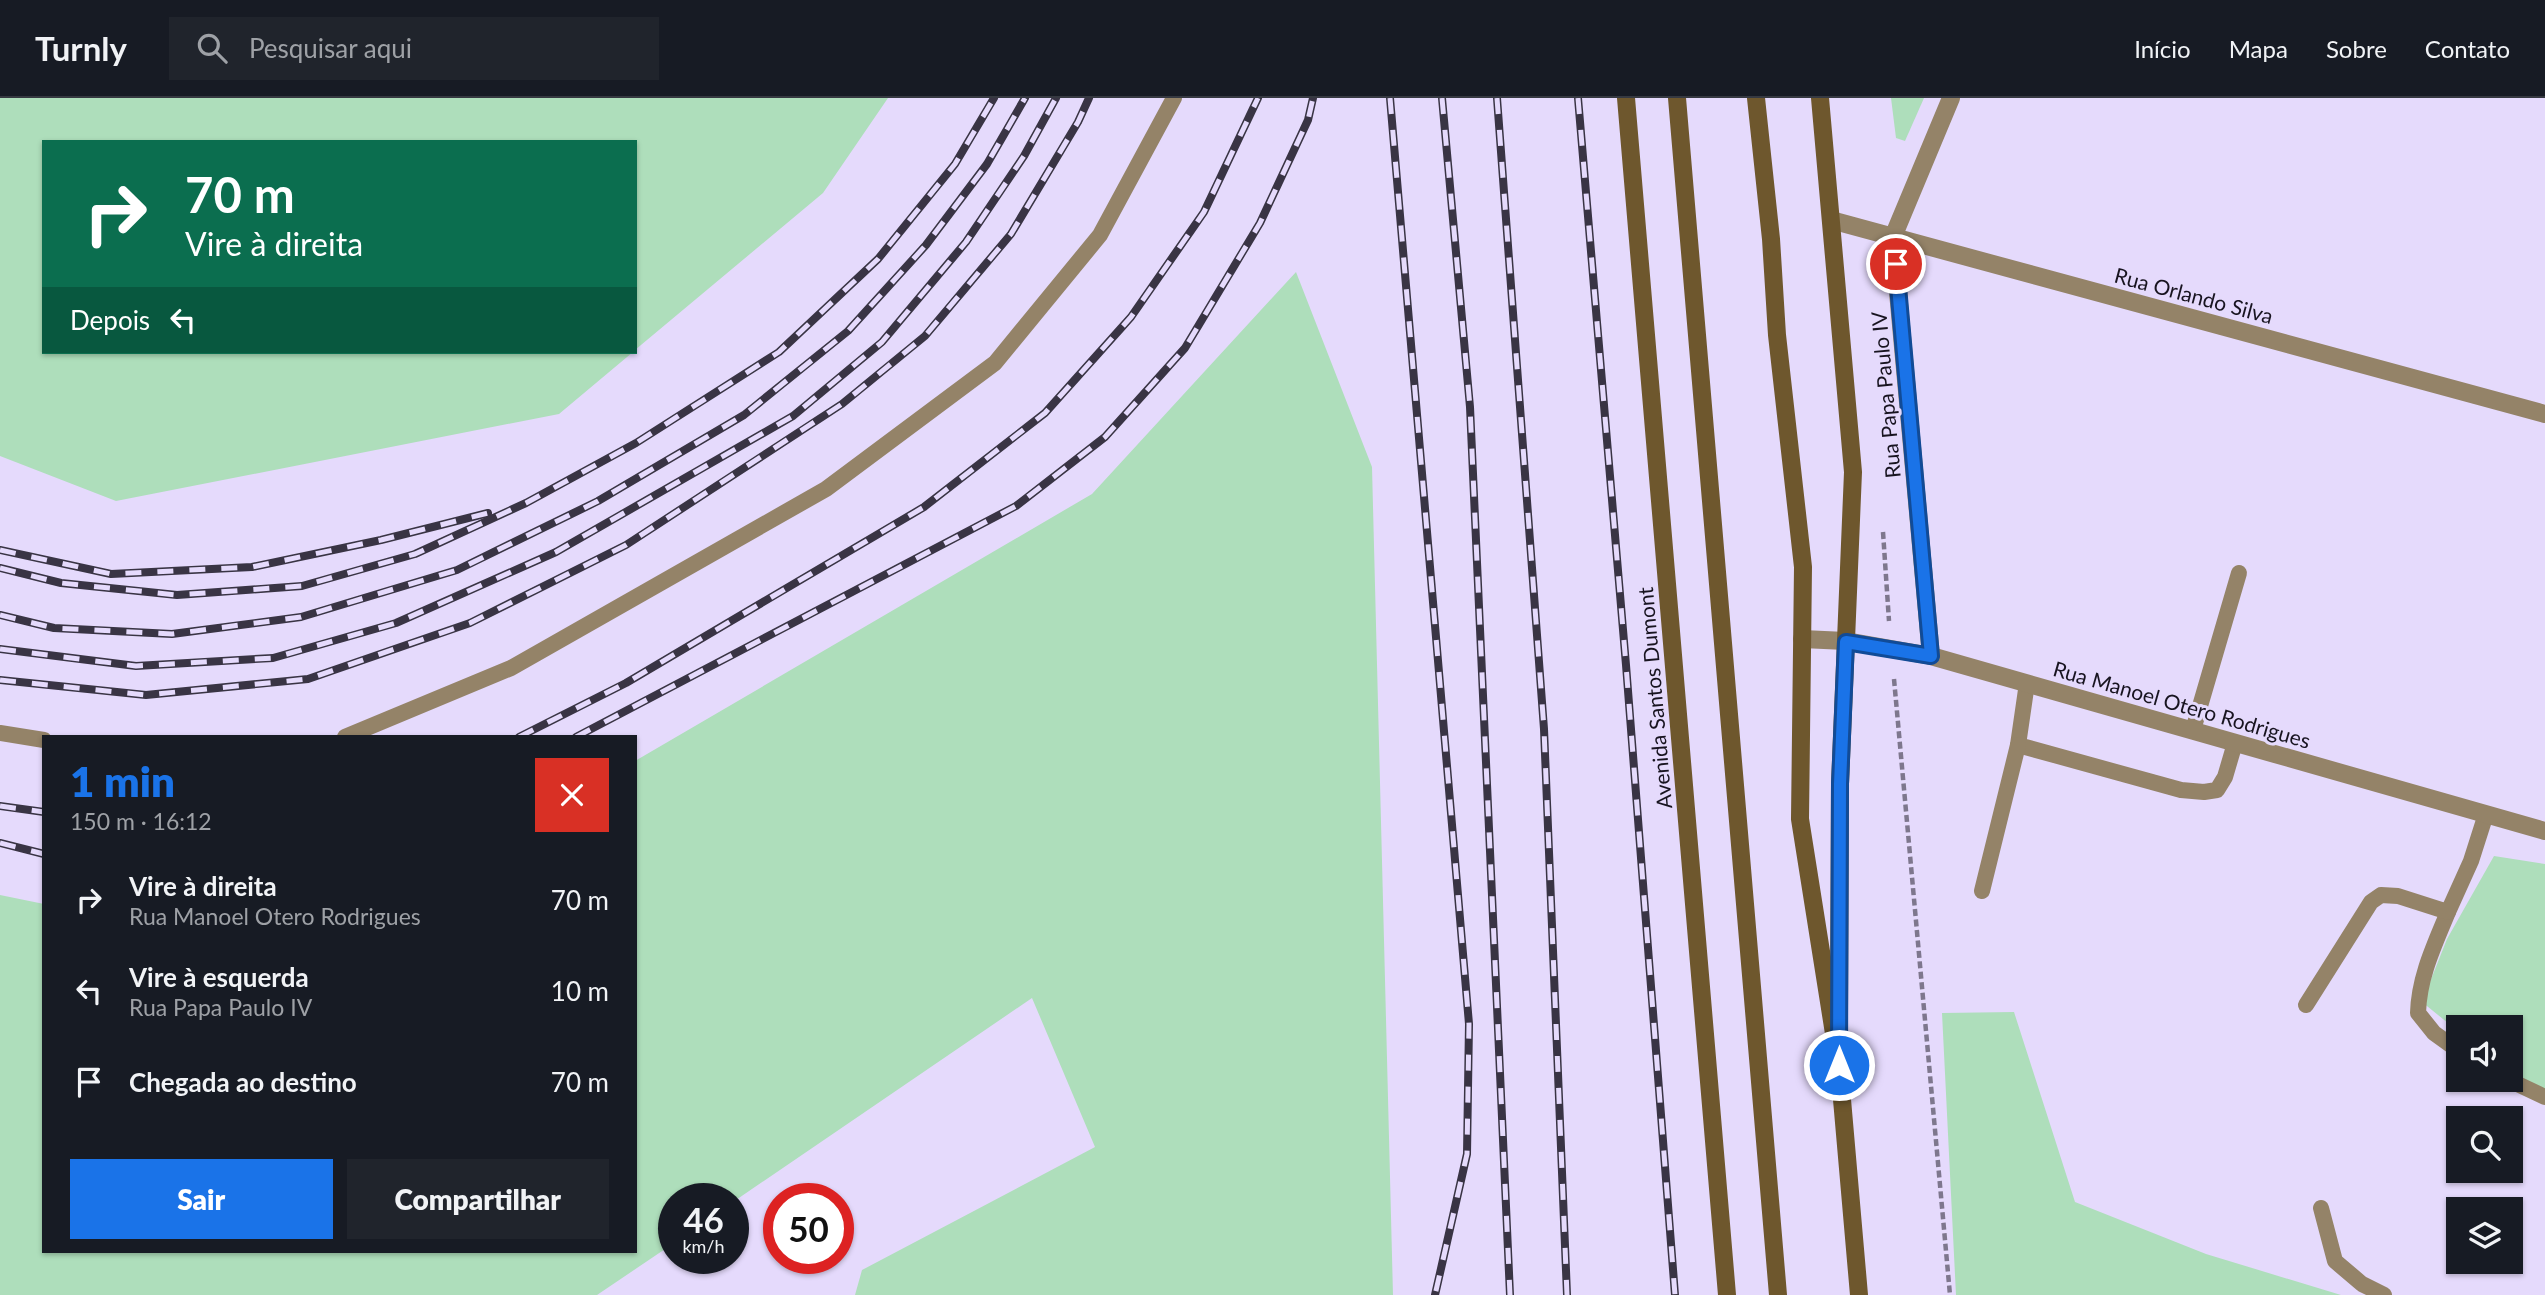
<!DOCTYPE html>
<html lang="pt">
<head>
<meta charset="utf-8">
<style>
	body { margin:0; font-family:Lato,sans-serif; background:#20242c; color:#f1f3f6; height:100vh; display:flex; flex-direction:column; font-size:26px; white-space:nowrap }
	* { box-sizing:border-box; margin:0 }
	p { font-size:23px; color:#9ea1a6 }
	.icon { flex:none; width:38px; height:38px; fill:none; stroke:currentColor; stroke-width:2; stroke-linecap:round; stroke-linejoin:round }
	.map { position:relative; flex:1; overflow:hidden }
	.side { position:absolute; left:42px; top:637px; width:595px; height:518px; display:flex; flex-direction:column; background:#171b24; border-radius:0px; box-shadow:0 2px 5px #0004 }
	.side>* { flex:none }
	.banner { position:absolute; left:42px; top:42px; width:595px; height:214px; border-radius:0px; box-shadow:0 2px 5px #0004; background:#0b6e4f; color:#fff; overflow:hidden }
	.fabs { position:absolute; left:2446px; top:917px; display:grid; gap:14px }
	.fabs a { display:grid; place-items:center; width:77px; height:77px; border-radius:0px; background:#171b24; box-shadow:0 2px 5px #0004; font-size:35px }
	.speed { position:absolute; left:658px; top:1085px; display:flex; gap:14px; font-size:35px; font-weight:700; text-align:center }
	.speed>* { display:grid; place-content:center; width:91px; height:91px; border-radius:50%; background:#171b24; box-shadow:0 2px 5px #0004; line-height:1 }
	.speed small { font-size:18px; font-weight:400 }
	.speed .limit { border:10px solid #d22; background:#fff; color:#111 }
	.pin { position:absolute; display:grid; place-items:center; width:60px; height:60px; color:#fff; margin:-30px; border:4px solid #fff; border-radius:50%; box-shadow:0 2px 7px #0007 }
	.me { position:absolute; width:77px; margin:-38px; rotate:0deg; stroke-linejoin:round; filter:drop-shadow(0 0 5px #0008) }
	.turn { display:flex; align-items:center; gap:24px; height:147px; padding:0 28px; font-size:32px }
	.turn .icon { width:91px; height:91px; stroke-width:2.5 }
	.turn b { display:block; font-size:49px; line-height:60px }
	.then { display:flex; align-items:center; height:66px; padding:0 28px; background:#0003; gap:14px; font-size:26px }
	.round { display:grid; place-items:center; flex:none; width:74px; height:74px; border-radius:0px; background:#20242c }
	.summary { display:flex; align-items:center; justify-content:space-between; height:119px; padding:0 28px }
	h1 { font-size:42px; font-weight:800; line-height:52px; color:#1a73e8 }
	.action { display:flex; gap:14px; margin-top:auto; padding:14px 28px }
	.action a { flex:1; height:80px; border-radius:0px; background:#1a73e8; color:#fff; font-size:28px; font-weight:800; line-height:80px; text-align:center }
	.action a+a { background:#20242c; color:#f1f3f6 }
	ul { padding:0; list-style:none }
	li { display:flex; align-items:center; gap:21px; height:91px; padding:0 28px }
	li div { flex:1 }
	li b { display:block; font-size:26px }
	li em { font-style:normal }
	header { display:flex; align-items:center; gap:42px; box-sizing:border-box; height:98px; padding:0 35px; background:#171b24; border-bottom:2px solid #363941 }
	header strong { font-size:33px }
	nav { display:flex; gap:38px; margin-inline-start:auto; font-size:24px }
	.search { width:490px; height:63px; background:#20242c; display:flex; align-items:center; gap:18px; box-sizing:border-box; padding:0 24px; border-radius:0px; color:#9ea1a6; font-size:26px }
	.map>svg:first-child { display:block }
	.green { fill:#aedebb }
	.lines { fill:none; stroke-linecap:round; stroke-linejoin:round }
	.path { stroke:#7e778d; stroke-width:4.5; stroke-dasharray:7 3.5; stroke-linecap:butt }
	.service { stroke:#948368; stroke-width:16 }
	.minor { stroke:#948368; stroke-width:18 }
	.secondary { stroke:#6e572d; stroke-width:18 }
	.rail-casing { stroke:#393444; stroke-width:8 }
	.rail { stroke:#e5dafc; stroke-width:5; stroke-dasharray:16; stroke-linecap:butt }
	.route-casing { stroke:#114b97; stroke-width:18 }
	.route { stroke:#1a73e8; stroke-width:12 }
	.labels { text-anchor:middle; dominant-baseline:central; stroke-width:6; stroke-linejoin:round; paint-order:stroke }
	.street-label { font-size:21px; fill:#181420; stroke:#e5dafc }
</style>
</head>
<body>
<header>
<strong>Turnly</strong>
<div class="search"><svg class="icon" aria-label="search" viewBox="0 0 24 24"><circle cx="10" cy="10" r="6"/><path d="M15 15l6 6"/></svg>Pesquisar aqui</div>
<nav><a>Início</a><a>Mapa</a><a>Sobre</a><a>Contato</a></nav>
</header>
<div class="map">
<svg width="2545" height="1197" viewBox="0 0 2545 1197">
	<rect width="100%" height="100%" fill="#e5dafc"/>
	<g class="green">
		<polygon points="0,0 888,0 823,95 635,252 635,44 44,44 44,254 633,254 559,316 116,403 0,358"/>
		<polygon points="1891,0 1924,0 1905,43 1896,40"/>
		<polygon points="1296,174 1372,369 1393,1197 855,1197 862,1172 1095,1049 1032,900 733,1104 733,1101 674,1101 674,1145 597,1197 0,1197 0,797 44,806 44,1153 635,1153 635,663 1092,396"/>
		<polygon points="2494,758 2545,766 2545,1004 2511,976 2511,929 2459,929 2459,934 2422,904 2447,841"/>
		<polygon points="2014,914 2075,1104 2206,1156 2341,1197 1956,1197 1942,915"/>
	</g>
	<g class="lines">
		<g class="path">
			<polyline points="1883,434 1889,523"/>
			<polyline points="1894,581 1950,1197"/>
		</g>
		<g class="service">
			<polyline points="2027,585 2018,647 2181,692 2204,694 2217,692 2225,679 2235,645"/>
			<polyline points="2193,632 2239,475"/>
			<polyline points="0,635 44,642"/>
			<polyline points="345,639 511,570 826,391 995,265 1100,137 1174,0"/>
			<polyline points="1982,793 2018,647"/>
			<path d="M 2448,814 C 2434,848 2419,879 2418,915 L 2434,935 L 2459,953"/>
			<polyline points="2306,907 2371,804 2381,797 2398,798 2448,814 2471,763 2486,716"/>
			<polyline points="2509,982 2545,999"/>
			<polyline points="2321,1110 2335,1163 2362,1186 2384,1197"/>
		</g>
		<g class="minor">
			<polyline points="1831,122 2545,316"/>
			<polyline points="1802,541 1846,543 1931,558 2545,733"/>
			<polyline points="1931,558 1893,139 1951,0"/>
		</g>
		<g class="secondary">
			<polyline points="1626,0 1727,1197"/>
			<polyline points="1677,0 1778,1197"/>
			<polyline points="1756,0 1771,141 1777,237 1803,469 1800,721 1839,967 1859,1197"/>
			<polyline points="1820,0 1853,374 1840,686 1839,915"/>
		</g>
		<defs>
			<g id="rail">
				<polyline points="1390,0 1469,926 1467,1056 1435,1197"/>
				<polyline points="1442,0 1470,309 1510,1197"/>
				<polyline points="1497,0 1544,631 1567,1197"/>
				<polyline points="1578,0 1626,567 1675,1197"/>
				<polyline points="0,452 111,476 252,469 381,442 488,415"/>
				<polyline points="0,470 61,485 177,497 302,488 415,456 526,405 636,345 779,254 878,161 955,66 994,0"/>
				<polyline points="0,517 54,530 172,536 301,519 457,472 598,403 744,317 848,233 926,147 987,66 1025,0"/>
				<polyline points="0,551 136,568 273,560 396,525 556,454 793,318 882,244 966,144 1024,58 1056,0"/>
				<polyline points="0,582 146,597 308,581 470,525 626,447 842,306 925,238 1011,136 1078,24 1089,0"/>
				<polyline points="519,639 626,585 924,409 1045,315 1131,219 1204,114 1258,0"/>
				<polyline points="576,639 1016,408 1105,339 1185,250 1260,125 1308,22 1313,0"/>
				<polyline points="0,708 44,714"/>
				<polyline points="0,745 44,756"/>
			</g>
		</defs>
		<use href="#rail" class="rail-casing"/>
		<use href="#rail" class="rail"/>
	</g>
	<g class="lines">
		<defs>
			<polyline id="route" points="1839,967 1840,686 1846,544 1931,558 1896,166"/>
		</defs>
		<use href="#route" class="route-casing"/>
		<use href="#route" class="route"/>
	</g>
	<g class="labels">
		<g class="street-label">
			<text transform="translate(2194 197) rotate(15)">Rua Orlando Silva</text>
			<text transform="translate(1885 297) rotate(-95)">Rua Papa Paulo IV</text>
			<text transform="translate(1654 600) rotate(-95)">Avenida Santos Dumont</text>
			<text transform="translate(2182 606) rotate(16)">Rua Manoel Otero Rodrigues</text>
		</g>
	</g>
</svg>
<div class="fabs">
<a><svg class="icon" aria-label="sound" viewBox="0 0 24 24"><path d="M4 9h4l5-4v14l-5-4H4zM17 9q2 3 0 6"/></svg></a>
<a><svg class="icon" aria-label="search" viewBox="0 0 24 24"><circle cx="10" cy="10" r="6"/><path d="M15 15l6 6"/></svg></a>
<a><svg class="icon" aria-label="layers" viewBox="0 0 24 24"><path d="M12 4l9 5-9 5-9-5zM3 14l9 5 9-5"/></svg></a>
</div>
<div class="speed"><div>46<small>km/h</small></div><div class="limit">50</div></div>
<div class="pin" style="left:1896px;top:166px;background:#d93025"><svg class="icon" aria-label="arrive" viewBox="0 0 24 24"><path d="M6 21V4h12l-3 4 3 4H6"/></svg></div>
<svg class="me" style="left:1839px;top:967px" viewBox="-20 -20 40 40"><circle r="17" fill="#1a73e8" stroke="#fff" stroke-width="3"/><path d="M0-11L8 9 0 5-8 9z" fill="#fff"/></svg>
<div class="banner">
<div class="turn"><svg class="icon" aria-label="right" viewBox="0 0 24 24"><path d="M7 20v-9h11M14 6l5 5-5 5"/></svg><div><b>70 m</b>Vire à direita</div></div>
<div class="then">Depois<svg class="icon" aria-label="left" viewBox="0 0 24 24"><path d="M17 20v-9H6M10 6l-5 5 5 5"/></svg></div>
</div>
<section class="side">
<div class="summary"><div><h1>1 min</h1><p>150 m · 16:12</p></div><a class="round" style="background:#d93025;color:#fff"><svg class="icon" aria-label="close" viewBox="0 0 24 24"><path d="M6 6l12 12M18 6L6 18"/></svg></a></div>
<ul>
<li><svg class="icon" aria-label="right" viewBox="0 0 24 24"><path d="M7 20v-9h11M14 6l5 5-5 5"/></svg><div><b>Vire à direita</b><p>Rua Manoel Otero Rodrigues</p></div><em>70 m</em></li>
<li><svg class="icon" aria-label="left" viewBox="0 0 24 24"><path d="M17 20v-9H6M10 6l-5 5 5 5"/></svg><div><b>Vire à esquerda</b><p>Rua Papa Paulo IV</p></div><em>10 m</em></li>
<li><svg class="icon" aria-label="arrive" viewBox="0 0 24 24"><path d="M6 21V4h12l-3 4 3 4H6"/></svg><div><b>Chegada ao destino</b></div><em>70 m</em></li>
</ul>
<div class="action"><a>Sair</a><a>Compartilhar</a></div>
</section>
</div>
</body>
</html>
